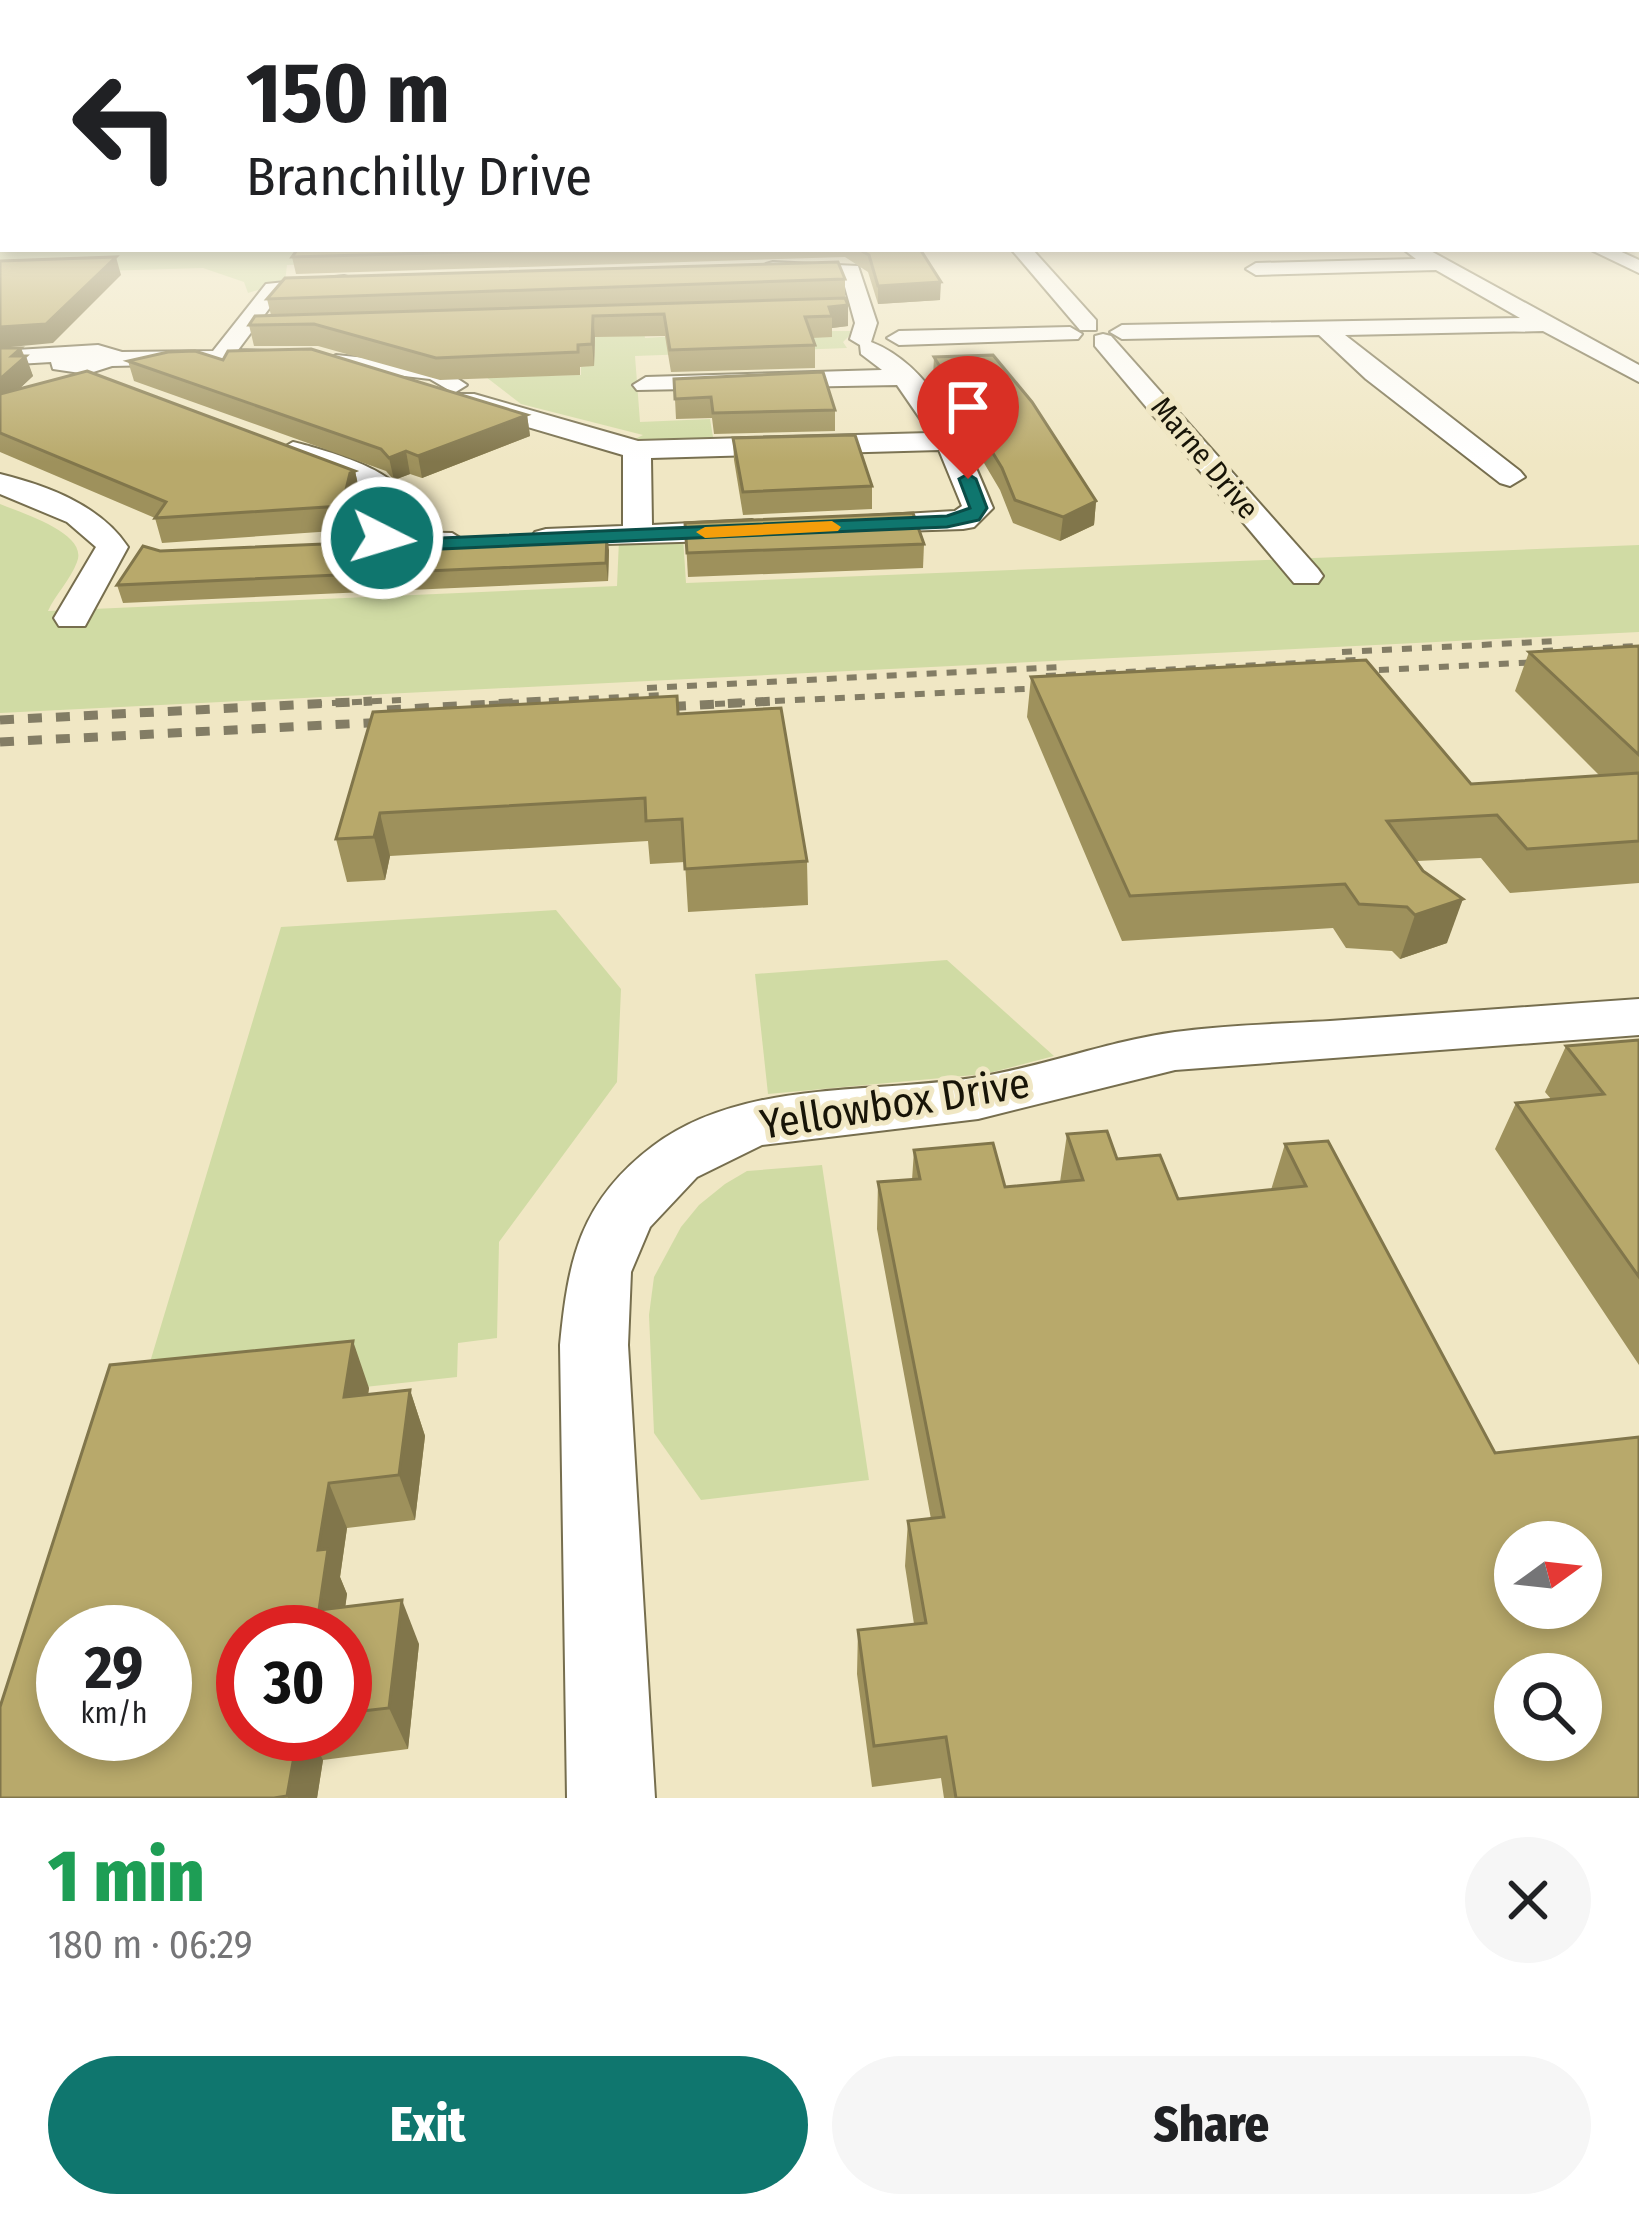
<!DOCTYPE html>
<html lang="en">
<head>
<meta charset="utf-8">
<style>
	body { margin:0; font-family:"Fira Sans Condensed",sans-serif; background:#f6f6f6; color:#202124; height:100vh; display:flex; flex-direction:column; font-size:45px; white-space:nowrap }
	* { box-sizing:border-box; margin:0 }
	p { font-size:39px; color:#757577 }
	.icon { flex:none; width:66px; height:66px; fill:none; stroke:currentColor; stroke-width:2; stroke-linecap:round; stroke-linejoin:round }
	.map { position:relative; height:1798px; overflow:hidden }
	.side { display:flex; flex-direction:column; background:#fff; flex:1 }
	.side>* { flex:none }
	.hud { position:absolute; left:0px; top:0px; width:1641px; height:252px; box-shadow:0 6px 18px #0003; background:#fff; color:#202124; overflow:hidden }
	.needle { width:78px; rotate:75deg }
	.tools { position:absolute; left:1494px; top:1521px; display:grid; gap:24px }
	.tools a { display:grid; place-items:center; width:108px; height:108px; border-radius:50%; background:#fff; box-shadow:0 6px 18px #0003; font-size:60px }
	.speed { position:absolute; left:36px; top:1605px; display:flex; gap:24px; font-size:60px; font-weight:700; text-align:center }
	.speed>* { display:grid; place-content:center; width:156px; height:156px; border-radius:50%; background:#fff; box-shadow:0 6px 18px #0003; line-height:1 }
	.speed small { font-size:30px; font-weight:400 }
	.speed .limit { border:18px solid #d22; background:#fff; color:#111 }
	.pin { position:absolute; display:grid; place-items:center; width:102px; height:102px; color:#fff; margin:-123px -51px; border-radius:50% 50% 50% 0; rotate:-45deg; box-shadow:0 0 12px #0007 }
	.pin .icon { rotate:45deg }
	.me { position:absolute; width:132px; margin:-66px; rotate:95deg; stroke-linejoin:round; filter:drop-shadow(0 0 9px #0008) }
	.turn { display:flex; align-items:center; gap:42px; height:252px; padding:0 48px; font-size:54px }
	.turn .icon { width:156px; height:156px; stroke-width:2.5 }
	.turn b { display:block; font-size:84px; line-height:102px }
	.round { display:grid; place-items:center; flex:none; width:126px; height:126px; border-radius:63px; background:#f6f6f6 }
	.head { display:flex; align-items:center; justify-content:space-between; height:204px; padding:0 48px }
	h1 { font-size:72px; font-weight:800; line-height:90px; color:#1e9e55 }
	.action { display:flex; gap:24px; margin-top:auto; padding:24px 48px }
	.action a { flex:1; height:138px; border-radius:72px; background:#0f766e; color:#fff; font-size:48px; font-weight:800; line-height:138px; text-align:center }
	.action a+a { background:#f6f6f6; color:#202124 }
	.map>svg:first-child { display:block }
	.green { fill:#d0dba4 }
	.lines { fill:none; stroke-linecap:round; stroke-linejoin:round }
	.minor-casing { stroke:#766e4e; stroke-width:4 }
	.minor { fill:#fff; fill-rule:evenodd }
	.rail-far1 { stroke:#837d65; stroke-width:6; stroke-dasharray:10 10; stroke-linecap:butt }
	.rail { stroke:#837d65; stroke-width:9; stroke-dasharray:14 14; stroke-linecap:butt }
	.wall { fill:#9e915c; fill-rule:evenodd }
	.shaded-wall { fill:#81764b }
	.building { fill:#b8a96b; stroke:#81764b; stroke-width:3; fill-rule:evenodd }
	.route { fill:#0f766e; stroke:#0a4d48; stroke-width:3 }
	.slow { fill:#f59e0b }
	.labels { text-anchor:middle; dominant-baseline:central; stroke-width:10; stroke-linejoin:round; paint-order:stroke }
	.far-street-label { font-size:30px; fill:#171407; stroke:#f0e7c4 }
	.near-street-label { font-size:42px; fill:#171407; stroke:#f0e7c4 }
</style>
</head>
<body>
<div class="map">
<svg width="1639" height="1798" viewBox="0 0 1639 1798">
	<rect width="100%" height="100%" fill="#f0e7c4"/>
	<g class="green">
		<polygon points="0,210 3,249 560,249 559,257 287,265 285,282 248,293 244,282 203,268 0,274"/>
		<polygon points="643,317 645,338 754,331 854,331 843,342 847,348 635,356 640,422 710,419 714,443 631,441 643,435 521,404 486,377 581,375 581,367 594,365 596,319"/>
		<path d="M 0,504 C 21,513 89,533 77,562 C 71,579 55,595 48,611 L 617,586 L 619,540 L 683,537 L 686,583 L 1639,545 L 1639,632 L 0,713 Z"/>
		<polygon points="556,910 621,989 617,1082 499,1242 497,1338 458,1343 457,1377 135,1412 281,927"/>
		<polygon points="947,960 1054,1056 985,1074 768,1094 755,974"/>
		<polygon points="822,1165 869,1480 701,1500 654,1433 649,1315 654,1277 681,1227 699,1205 725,1184 747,1171"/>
	</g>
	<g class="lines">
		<defs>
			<g id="minor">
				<polygon points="1011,249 1032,249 1096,320 1096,330 1080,330"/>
				<polygon points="1403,249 1427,249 1639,365 1639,382 1543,331 1345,335 1520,471 1525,477 1510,486 1500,483 1366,379 1319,335 1122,339 1110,332 1122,325 1520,318 1436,270 1256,275 1246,269 1256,263 1416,259"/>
				<polygon points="1589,249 1615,249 1639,260 1639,273"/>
				<path d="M 773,262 L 858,266 L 877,323 L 871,342 C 936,367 969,450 993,508 L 974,527 L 963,529 L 840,533 L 835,526 L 851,517 L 955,511 L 962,506 L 939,450 L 651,458 L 652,525 L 752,520 L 768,530 L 752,540 L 535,546 L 530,539 L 535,532 L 546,529 L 623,526 L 623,455 L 456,406 L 452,400 L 456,394 L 474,394 L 638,441 L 930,433 L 897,385 L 637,390 L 633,385 L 646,377 L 882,370 L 861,354 L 860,345 L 850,339 L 855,323 L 842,276 L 766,272 L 766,264 Z"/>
				<polygon points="344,276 351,278 351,286 280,294 238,350 296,352 296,362 112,366 87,374 53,369 51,362 0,365 0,351 98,345 122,352 213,351 266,284"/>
				<polygon points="1070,327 1082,334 1078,339 899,345 887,338 899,331"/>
				<polygon points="1103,334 1111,336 1318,569 1323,576 1318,583 1294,583 1095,346 1095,336"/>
				<polygon points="336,355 437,365 467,385 454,393 430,379 327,367 324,362"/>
				<path d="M 293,442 C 318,448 395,469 402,495 C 405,507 397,521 395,532 L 452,533 L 468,543 C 449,565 376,558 362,530 L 372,495 L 346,478 L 283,456 L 279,450 Z"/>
				<path d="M 0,474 C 48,486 100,505 128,547 L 85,626 L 59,626 L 54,618 L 96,547 L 67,522 L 0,494 Z"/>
				<path d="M 1639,999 L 1639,1035 L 1175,1070 L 978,1119 L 762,1145 L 697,1177 L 650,1227 L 631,1272 L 628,1345 L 655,1798 L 567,1798 L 560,1345 C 568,1260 580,1201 653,1146 C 744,1078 873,1095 979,1077 C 1045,1066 1109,1041 1175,1032 C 1226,1025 1278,1024 1330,1021 C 1433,1014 1536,1006 1639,999 Z"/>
			</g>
		</defs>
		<use href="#minor" class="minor-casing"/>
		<use href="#minor" class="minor"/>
		<g class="rail-far1">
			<polyline points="1543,651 1639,646"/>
			<polyline points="1342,652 1558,641"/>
			<polyline points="1339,672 1561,661"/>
			<polyline points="1046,676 1357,660"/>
			<polyline points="647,688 1061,667"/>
			<polyline points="312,704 401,700"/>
			<polyline points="489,704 662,695"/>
			<polyline points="715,704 1064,687"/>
		</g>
		<g class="rail">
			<polyline points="644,708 775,701"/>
			<polyline points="387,710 544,701"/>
			<polyline points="0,720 372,701"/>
			<polyline points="0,742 405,721"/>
		</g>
	</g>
	<g class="wall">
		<polygon points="324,249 920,249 940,300 878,304 868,272 845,257 296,274 292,257"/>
		<polygon points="845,279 845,297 559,307 845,298 848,326 832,328 832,337 812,338 815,345 815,368 671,372 665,336 595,337 594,366 580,367 580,375 440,380 318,346 254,346 249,325 271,315 267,299"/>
		<polygon points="0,348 21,348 33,376 20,388 355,471 360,494 355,497 348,530 162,543 155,518 0,452"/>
		<polygon points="934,357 1096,501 1094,525 1060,541 1013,523 1000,490 933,377"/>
		<polygon points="223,360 527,415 530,436 422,478 410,474 394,480 386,471 134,381 128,361"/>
		<polygon points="674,379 835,410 835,431 714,434 712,418 676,419"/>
		<polygon points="733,438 872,486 872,509 743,515 734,460"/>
		<polygon points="685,523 924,544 923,568 688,577"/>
		<polygon points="609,550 608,581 123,603 117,585 160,551"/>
		<polygon points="1639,646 1639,883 1510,893 1481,858 1417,861 1447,943 1400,959 1392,951 1346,948 1333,928 1122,941 1027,717 1031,677 1471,784 1599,775 1515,691 1529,652"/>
		<polygon points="373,712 679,714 807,861 808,905 688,912 685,862 650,864 648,841 390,856 385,880 347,882 336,839"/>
		<polygon points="1639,1040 1639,1365 1495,1149 1516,1103 1551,1099 1545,1092 1566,1046"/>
		<polygon points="1067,1134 1117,1159 1178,1199 1271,1190 1285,1144 1639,1798 944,1798 941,1778 872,1787 857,1674 858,1630 914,1624 905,1566 908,1521 931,1519 877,1229 878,1182 912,1180 914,1150 1005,1187 1060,1182"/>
		<path d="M 369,1388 L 368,1394 L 410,1390 L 425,1436 L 415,1520 L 347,1528 L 340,1577 L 347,1594 L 345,1607 L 419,1644 L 408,1749 L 323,1760 L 317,1798 L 0,1798 ZM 345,1632 L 345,1734 L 243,1734 Z"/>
	</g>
	<g class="shaded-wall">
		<polygon points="116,257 121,275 53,343 0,348 0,327"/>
		<polygon points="941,282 940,300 878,304 878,286"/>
		<polygon points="848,305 848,326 832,328 832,316 829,307"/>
		<polygon points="593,316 595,337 594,366 592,344"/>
		<polygon points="21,348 24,358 26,356 33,376 0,407 0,379 12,356"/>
		<polygon points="527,415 530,436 422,478 418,456"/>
		<polygon points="406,451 410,474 394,480 389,458"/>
		<polygon points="355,471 360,494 355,497 348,530 342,506 350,473"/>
		<polygon points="1096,501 1094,525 1060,541 1063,517"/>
		<polygon points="607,532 609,550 608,581 606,563"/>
		<polygon points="380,813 390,856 385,880 374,837"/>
		<polygon points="1463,899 1447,943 1400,959 1415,915"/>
		<polygon points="353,1341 369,1388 361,1443 344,1397"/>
		<polygon points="410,1390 425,1436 415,1520 399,1475"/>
		<polygon points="329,1483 347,1528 340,1577 347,1594 342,1632 319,1610 318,1550"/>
		<polygon points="402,1600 419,1644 408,1749 389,1708"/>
		<polygon points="298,1734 309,1734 323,1760 317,1798 288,1798 287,1796"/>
	</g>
	<g class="building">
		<polygon points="324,249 575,249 292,257 297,250"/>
		<polygon points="858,249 920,249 941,282 878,286 869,255"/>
		<polygon points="116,257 46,324 0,327 0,261"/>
		<polygon points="838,262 845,279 267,299 285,278"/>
		<polygon points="845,298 848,305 829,307 832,316 805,317 815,345 670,350 664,314 593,316 592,344 578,345 578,352 436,358 314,324 249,325 255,316"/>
		<polygon points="0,348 21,348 12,356 26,356 0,379"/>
		<polygon points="311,349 527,415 418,456 406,451 389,458 381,449 128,361 168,352 195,351 223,360 228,351"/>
		<polygon points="993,355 1032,402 1096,501 1063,517 1015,500 1002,468 934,357"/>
		<polygon points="87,371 355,471 350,473 342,506 155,518 166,502 0,433 0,394"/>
		<polygon points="823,372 835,410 713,413 711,397 675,399 674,379"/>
		<polygon points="855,435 872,486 743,492 733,438"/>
		<polygon points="913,513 924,544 687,553 685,523"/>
		<polygon points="607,532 606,563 117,585 143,546 160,551"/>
		<polygon points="1639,646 1639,755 1529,652"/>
		<polygon points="1366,660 1471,784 1639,773 1639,841 1527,849 1497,815 1387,821 1423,871 1463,899 1415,915 1407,907 1359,904 1345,884 1130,896 1031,677"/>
		<polygon points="677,696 678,714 781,708 807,861 685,869 682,819 646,821 645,798 380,813 374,837 336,839 373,712"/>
		<polygon points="1639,1040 1639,1277 1516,1103 1604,1094 1566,1046"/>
		<path d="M 1107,1131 L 1117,1159 L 1160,1155 L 1178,1199 L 1306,1186 L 1285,1144 L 1328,1141 L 1495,1453 L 1639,1437 L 1639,1798 L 956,1798 L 946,1737 L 874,1746 L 858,1630 L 926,1623 L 908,1521 L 944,1517 L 878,1182 L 920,1179 L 914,1150 L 993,1143 L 1005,1187 L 1083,1180 L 1067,1134 ZM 1515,1542 L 1581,1542 L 1581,1608 L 1515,1608 ZM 1515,1674 L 1581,1674 L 1581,1740 L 1515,1740 Z"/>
		<path d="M 353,1341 L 344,1397 L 410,1390 L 399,1475 L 329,1483 L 318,1550 L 328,1549 L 319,1610 L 402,1600 L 389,1708 L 345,1713 L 345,1632 L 243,1632 L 243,1734 L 298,1734 L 287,1796 L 274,1798 L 0,1798 L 0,1707 L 110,1365 ZM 63,1632 L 165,1632 L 165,1734 L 63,1734 Z"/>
	</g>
	<linearGradient id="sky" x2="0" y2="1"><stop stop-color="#70a6d6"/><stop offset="0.45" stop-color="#f8f4e4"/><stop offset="1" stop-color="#f8f4e4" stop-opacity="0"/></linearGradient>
	<rect width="1639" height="462" fill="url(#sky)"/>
	<polygon class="route" points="968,474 976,479 987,508 979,520 947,527 418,550 373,538 382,533 418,539 947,516 970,508 959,479"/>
	<polygon class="slow" points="832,521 841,527 838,531 705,538 696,532 705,527"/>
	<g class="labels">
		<g class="far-street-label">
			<text transform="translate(1205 458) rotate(50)">Marne Drive</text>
		</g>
		<g class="near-street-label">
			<text transform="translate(895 1104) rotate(-9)">Yellowbox Drive</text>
		</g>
	</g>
</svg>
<div class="tools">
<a><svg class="needle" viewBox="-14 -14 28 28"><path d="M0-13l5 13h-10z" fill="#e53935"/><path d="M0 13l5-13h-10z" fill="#757577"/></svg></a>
<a><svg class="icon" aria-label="search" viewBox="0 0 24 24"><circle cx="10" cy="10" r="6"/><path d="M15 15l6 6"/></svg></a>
</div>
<div class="speed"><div>29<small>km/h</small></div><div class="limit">30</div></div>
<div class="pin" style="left:968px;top:479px;background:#d93025"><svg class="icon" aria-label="arrive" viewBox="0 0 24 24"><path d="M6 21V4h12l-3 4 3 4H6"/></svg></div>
<svg class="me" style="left:382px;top:538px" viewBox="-20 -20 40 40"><circle r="17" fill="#0f766e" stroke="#fff" stroke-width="3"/><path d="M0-11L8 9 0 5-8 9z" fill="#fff"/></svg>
<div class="hud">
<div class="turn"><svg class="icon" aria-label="left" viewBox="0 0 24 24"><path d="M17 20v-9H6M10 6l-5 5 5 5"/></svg><div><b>150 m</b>Branchilly Drive</div></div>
</div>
</div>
<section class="side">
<div class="head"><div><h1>1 min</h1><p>180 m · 06:29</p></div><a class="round"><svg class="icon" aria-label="close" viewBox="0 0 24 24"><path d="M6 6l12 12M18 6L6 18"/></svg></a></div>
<div class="action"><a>Exit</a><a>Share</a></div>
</section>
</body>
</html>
